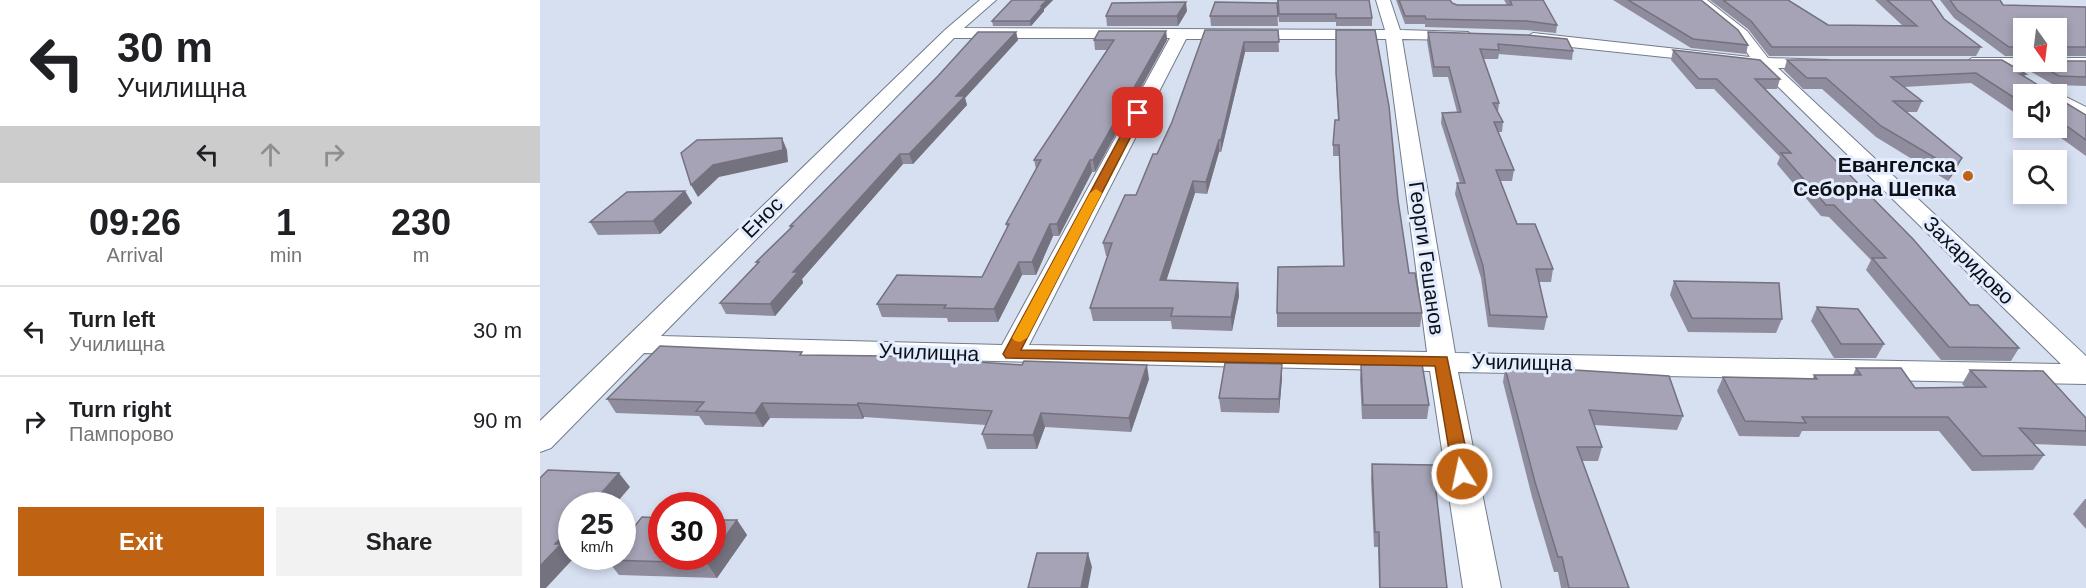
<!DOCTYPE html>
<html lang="en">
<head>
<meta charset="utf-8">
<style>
	body { margin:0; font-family:Helvetica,sans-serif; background:#f2f2f2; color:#202124; height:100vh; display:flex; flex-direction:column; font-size:22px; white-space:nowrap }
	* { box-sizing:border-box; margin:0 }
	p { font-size:20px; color:#757577 }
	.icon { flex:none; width:33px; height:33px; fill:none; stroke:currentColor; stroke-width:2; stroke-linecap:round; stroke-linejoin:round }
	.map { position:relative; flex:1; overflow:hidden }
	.drawer { display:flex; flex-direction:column; background:#fff; width:540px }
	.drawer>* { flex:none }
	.hud { background:#fff; color:#202124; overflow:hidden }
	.needle { width:39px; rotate:166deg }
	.tools { position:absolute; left:1473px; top:18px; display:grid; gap:12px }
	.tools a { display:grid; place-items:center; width:54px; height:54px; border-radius:0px; background:#fff; box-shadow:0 3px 9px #0003; font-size:30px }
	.speed { position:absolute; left:18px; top:492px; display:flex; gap:12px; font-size:30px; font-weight:700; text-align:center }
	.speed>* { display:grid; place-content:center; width:78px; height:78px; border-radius:50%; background:#fff; box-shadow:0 3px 9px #0003; line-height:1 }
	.speed small { font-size:15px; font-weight:400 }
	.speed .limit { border:9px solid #d22; background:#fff; color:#111 }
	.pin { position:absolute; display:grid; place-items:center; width:51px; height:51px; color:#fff; margin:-26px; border-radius:12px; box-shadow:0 3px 9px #0006 }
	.me { position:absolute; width:66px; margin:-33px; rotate:350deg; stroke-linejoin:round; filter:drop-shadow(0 0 4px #0008) }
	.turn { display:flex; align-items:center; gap:21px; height:126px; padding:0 18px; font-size:27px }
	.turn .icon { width:78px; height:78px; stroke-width:2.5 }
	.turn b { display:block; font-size:42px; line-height:51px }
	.lanes { display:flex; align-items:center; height:57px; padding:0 18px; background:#0003; justify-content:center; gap:30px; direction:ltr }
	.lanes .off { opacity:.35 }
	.eta { display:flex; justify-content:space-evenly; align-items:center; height:102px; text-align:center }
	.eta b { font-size:36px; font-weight:700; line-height:42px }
	.button { display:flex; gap:12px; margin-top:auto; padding:12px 18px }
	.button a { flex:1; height:69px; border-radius:0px; background:#bf6312; color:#fff; font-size:24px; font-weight:700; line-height:69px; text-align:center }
	.button a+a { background:#f2f2f2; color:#202124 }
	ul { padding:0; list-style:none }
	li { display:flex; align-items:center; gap:18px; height:90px; padding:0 18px; border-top:2px solid #e0e0e0 }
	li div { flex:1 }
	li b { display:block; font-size:22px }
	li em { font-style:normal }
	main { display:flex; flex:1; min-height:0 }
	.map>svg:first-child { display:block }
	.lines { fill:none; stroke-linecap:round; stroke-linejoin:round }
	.minor-casing { stroke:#737c8c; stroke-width:2 }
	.minor { fill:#fff; fill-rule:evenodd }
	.wall { fill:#8f8c9d }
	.shaded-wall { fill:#74727f }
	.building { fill:#a6a3b6; stroke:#74727f; stroke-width:1.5 }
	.route { fill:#bf6312; stroke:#7c400c; stroke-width:1.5 }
	.slow { fill:#f59e0b }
	.poi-dot { fill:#bf6312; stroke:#e3edff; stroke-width:2 }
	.labels { text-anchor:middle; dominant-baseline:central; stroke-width:6; stroke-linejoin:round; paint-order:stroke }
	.poi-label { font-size:21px; font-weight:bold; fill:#0d1015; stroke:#e3edff; text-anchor:end }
	.street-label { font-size:21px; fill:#0d1015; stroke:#e3edff }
</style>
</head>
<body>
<main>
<section class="drawer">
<div class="hud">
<div class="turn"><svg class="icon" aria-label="left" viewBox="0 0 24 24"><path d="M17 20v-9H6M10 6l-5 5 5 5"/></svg><div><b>30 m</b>Училищна</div></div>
<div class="lanes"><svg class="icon" aria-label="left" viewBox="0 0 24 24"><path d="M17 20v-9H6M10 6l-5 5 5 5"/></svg><svg class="icon off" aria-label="ahead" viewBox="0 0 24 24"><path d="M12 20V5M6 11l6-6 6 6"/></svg><svg class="icon off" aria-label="right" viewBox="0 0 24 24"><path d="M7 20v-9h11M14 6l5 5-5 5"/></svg></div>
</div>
<div class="eta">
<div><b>09:26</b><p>Arrival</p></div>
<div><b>1</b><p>min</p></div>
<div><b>230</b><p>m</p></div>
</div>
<ul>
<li><svg class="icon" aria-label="left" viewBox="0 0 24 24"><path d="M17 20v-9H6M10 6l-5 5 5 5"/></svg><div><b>Turn left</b><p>Училищна</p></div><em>30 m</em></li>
<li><svg class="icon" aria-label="right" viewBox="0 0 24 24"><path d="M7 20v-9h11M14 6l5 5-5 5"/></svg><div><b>Turn right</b><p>Пампорово</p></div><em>90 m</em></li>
</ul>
<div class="button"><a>Exit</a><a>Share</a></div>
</section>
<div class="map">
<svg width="1546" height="588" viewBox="0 0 1546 588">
	<rect width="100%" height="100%" fill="#d6e0f1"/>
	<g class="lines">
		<defs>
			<g id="minor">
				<path d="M 440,0 L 456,0 L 424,28 L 845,30 L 836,0 L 850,0 L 860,30 L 928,32 L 931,35 L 923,40 L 862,39 L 915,353 L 1521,364 L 1218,67 L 993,43 L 985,38 L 993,33 L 1210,57 L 1197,37 L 1151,0 L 1167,0 L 1207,31 L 1228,58 L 1288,60 L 1290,63 L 1282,68 L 1238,68 L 1546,356 L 1546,384 L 918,372 L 961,588 L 923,588 L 890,371 L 104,353 L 11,448 L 0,452 L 0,421 L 405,30 ZM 414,38 L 630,38 L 462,345 L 121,336 ZM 646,39 L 846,39 L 887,352 L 489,345 Z"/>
				<polygon points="1432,58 1484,58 1484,62 1516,62 1516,58 1546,58 1546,68 1426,66 1424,63"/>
				<polygon points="1516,92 1546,107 1546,121 1516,105 1516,94 1509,94"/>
			</g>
		</defs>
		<use href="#minor" class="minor-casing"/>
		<use href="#minor" class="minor"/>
	</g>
	<g class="wall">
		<polygon points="472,0 513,0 504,9 504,11 491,26 453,26 452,21"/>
		<polygon points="737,0 829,0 832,18 832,26 796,26 796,22 739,22"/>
		<polygon points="856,0 910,0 912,3 917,5 967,5 964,0 1003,0 1017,25 1016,33 986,30 885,27 885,24 865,24"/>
		<polygon points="1073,0 1161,0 1208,45 1206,54 1151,48"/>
		<polygon points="1170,0 1248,0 1288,25 1363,26 1335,0 1391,0 1404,19 1441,47 1436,56 1229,56 1208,29"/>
		<polygon points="1400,0 1460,0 1463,5 1546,7 1546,56 1516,56 1516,28 1484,28 1484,56 1465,56 1414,18"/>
		<polygon points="737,3 738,26 671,26 670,16"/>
		<polygon points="647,11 638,26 567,26 566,16"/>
		<polygon points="665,30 738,30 739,52 705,52 681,152 679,152 667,194 655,193 626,280 698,283 699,296 692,331 632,329 631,321 553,321 550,308 568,256 566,256 563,243 596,195 617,154 632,122"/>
		<polygon points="796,30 858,200 869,273 882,313 880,327 737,327 737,313 803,266 799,156 793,156 793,145 798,120 796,84"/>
		<polygon points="626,31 627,40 555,172 552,172 519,236 513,236 496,275 482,275 458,322 408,322 407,318 342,317 337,304 442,277 467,228 466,224 496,169 494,160 568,50 555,50 554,40"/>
		<polygon points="476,32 478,40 425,98 427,105 373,164 363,164 262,279 263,283 235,316 186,314 180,303 217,264 216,262 251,228 250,226"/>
		<polygon points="888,32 1033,51 1032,60 959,54 958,59 943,59 959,103 958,112 963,122 962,132 958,132 974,170 972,181 960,181 977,224 1013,269 1011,282 999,282 1007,317 1004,330 948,327 941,278 915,194 917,183 920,183 901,123 902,113 917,112 908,77 893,77 887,41"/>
		<polygon points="1133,50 1240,79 1237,89 1225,89 1430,305 1479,348 1471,361 1401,360 1326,270 1331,260 1289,217 1281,216 1237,164 1240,157 1174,89 1156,89 1131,60"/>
		<polygon points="1247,60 1486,74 1484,77 1484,119 1431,83 1364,87 1382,101 1377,112 1367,112 1416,170 1408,181 1336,137 1282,89 1263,89 1244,70"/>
		<polygon points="1546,61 1546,86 1514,85 1488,70 1493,62"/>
		<polygon points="1516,97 1546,115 1546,156 1521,138 1512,138 1497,128 1516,128"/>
		<polygon points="145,191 152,203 120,234 58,235 50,222"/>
		<polygon points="1134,281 1242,319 1236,333 1148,332 1130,295"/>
		<polygon points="1277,307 1344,344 1336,358 1294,358 1271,321"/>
		<polygon points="264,355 609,379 591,432 505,427 497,449 447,449 442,434 446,425 324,417 323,419 230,418 223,427 165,425 159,416 76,413 67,399"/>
		<polygon points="742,364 742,378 739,413 681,412 679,398"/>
		<polygon points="821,365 889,405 887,419 822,419 820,379"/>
		<polygon points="965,368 1035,370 1143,416 1137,430 1054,425 1062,447 1058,461 1042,461 1089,588 1021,588 1018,572 1014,572 992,497 963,382"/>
		<polygon points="1316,368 1375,388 1425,387 1422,384 1430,370 1546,418 1546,446 1493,444 1504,455 1493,470 1432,471 1399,431 1262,431 1259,437 1199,436 1177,391 1183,377 1273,378 1274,375 1313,375"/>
		<polygon points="832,464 907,588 839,588 838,547 834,547 831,479"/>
		<polygon points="1545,499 1546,499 1546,529 1533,514"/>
		<polygon points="197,520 207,535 177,578 79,575 67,560"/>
	</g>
	<g class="shaded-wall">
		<polygon points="507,0 513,0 504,9 504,11 491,26 490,21 501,6"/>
		<polygon points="646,2 647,11 638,26 637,16"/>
		<polygon points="626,31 627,40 555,172 553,160"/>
		<polygon points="476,32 478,40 425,98 427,105 373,164 369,154 416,96"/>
		<polygon points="704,42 705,52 681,152 681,140"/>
		<polygon points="242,138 247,150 248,162 179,177 158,197 151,185 173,165"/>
		<polygon points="679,140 679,152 667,194 666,182"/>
		<polygon points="360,154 363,164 262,279 263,283 235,316 230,304 253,272"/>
		<polygon points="1422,158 1416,170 1408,181 1414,169"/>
		<polygon points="550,160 552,172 519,236 517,224"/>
		<polygon points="653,181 655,193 622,294 620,280"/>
		<polygon points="145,191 152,203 120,234 113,221"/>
		<polygon points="510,224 513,236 496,275 492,262"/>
		<polygon points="479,262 482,275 458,322 454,309"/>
		<polygon points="698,283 699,296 692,331 691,317"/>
		<polygon points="742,364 742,378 739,413 739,399"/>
		<polygon points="607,365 609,379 591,432 589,418"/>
		<polygon points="222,403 230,418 223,427 215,413"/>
		<polygon points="318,403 324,417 323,419 317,405"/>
		<polygon points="501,413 505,427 497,449 493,435"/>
		<polygon points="79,473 90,487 74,506 50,506"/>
		<polygon points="197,520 207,535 177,578 167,563"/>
		<polygon points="32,526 32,554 30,555 33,559 6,588 0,588 0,566 15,544"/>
		<polygon points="548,553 552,567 548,588 541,588"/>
	</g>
	<g class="building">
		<polygon points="472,0 507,0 501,6 503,6 490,21 452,21"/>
		<polygon points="738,0 829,0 832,18 796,18 796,14 739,14"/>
		<polygon points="859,0 910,0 912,3 917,5 972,5 970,0 1003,0 1017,25 987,21 886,19 885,16 865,16"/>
		<polygon points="1088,0 1161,0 1198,30 1208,45 1153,39"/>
		<polygon points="1183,0 1248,0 1288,25 1377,26 1347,0 1391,0 1404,19 1441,47 1232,47 1211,21"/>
		<polygon points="1410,0 1460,0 1463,5 1546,7 1546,47 1521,47 1519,51 1516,51 1516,28 1484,28 1484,47 1469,47 1417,10"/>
		<polygon points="646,2 637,16 566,16 572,3"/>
		<polygon points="675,2 737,3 738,16 670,16"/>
		<polygon points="665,30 738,30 739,42 704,42 681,140 679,140 666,182 653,181 620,280 698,283 691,317 631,316 633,308 550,308 572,243 563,243 585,195 596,195 613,154 617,154 632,122"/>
		<polygon points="796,30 835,30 849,106 858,200 869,273 875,273 882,313 737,313 738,267 804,266 799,145 793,145 795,120 799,120 796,73"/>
		<polygon points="559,31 626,31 553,160 550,160 517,224 510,224 492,262 479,262 454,309 404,308 406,305 337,304 357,275 442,277 469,224 466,224 501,160 494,160 574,40 554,40"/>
		<polygon points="438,32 476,32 416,96 425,96 369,154 360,154 253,272 258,272 230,304 180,303 219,262 216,262 253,226 250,226 398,76"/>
		<polygon points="888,32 987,35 1027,39 1033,51 958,44 959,50 940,49 959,103 953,103 963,122 954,122 974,170 956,170 977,224 995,224 1013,269 996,269 1007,317 950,315 943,266 917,183 925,183 902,113 921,112 909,67 894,67"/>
		<polygon points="1133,50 1220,60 1240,79 1215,79 1373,239 1430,305 1438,305 1479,348 1409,347 1332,258 1346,258 1294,205 1286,205 1241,153 1251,153 1177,79 1159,79"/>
		<polygon points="1247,60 1462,60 1486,74 1480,74 1513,94 1484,94 1484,104 1436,73 1351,77 1382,101 1353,101 1422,158 1414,169 1341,126 1286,78 1267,78"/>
		<polygon points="1516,61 1546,61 1546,77 1519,76 1494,62"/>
		<polygon points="1516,97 1546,115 1546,140 1528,127 1519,126 1516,125"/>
		<polygon points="242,138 243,150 173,165 151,185 141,153 157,140"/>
		<polygon points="145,191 113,221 50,222 87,192"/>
		<polygon points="1134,281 1239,283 1242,319 1152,318"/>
		<polygon points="1277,307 1318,309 1344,344 1301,344"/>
		<polygon points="120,346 262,352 260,355 348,356 482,365 484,361 607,365 589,418 501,413 493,435 442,434 452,411 318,403 317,405 222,403 215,413 156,411 164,402 67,399"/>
		<polygon points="685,363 742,364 739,399 679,398"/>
		<polygon points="882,364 889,405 823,405 821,365"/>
		<polygon points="965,368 1034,368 1035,370 1129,376 1143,416 1049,410 1062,447 1037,447 1089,588 1029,588 1022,557 1018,557 995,482"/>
		<polygon points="1316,368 1361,368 1375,388 1446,387 1430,370 1503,371 1546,418 1546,431 1479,428 1504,455 1442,456 1408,417 1262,417 1266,423 1205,421 1183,377 1277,379 1274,375 1321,375"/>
		<polygon points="832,464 893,465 907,588 840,588 839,532 835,532"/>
		<polygon points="8,470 79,473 50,506 32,506 32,526 15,544 21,544 0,566 0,478"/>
		<polygon points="102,517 122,518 122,556 172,556 167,563 67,560 70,556 82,556 82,542"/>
		<polygon points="172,520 197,520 172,555"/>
		<polygon points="497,553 548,553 541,588 488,588"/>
	</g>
	<polygon class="route" points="598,110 603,113 481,350 907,357 931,474 928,479 922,481 916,479 913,474 895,366 466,358 463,354 593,113"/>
	<polygon class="slow" points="556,189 562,193 487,338 480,342 475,341 472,338 550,193"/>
	<circle class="poi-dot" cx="1428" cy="176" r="6"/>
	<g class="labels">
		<g class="poi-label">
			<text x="1416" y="164">Евангелска<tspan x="1416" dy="24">Себорна Шепка</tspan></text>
		</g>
		<g class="street-label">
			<text transform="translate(222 217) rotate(-45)">Енос</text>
			<text transform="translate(887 258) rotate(82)">Георги Гешанов</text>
			<text transform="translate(1429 260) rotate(44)">Захаридово</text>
			<text transform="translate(389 352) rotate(2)">Училищна</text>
			<text transform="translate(982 362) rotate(1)">Училищна</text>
		</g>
	</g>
</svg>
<div class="tools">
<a><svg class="needle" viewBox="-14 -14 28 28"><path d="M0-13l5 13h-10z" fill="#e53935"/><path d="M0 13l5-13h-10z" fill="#757577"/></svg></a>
<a><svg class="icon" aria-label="sound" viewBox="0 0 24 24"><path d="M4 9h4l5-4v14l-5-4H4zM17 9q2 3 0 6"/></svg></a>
<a><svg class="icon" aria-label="search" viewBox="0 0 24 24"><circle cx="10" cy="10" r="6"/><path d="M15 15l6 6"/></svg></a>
</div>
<div class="speed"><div>25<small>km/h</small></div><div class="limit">30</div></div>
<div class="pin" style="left:598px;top:113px;background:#d93025"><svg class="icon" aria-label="arrive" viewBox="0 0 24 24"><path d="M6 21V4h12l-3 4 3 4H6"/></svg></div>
<svg class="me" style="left:922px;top:474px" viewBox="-20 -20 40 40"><circle r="17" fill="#bf6312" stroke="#fff" stroke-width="3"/><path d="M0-11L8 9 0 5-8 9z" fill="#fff"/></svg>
</div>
</main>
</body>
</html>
